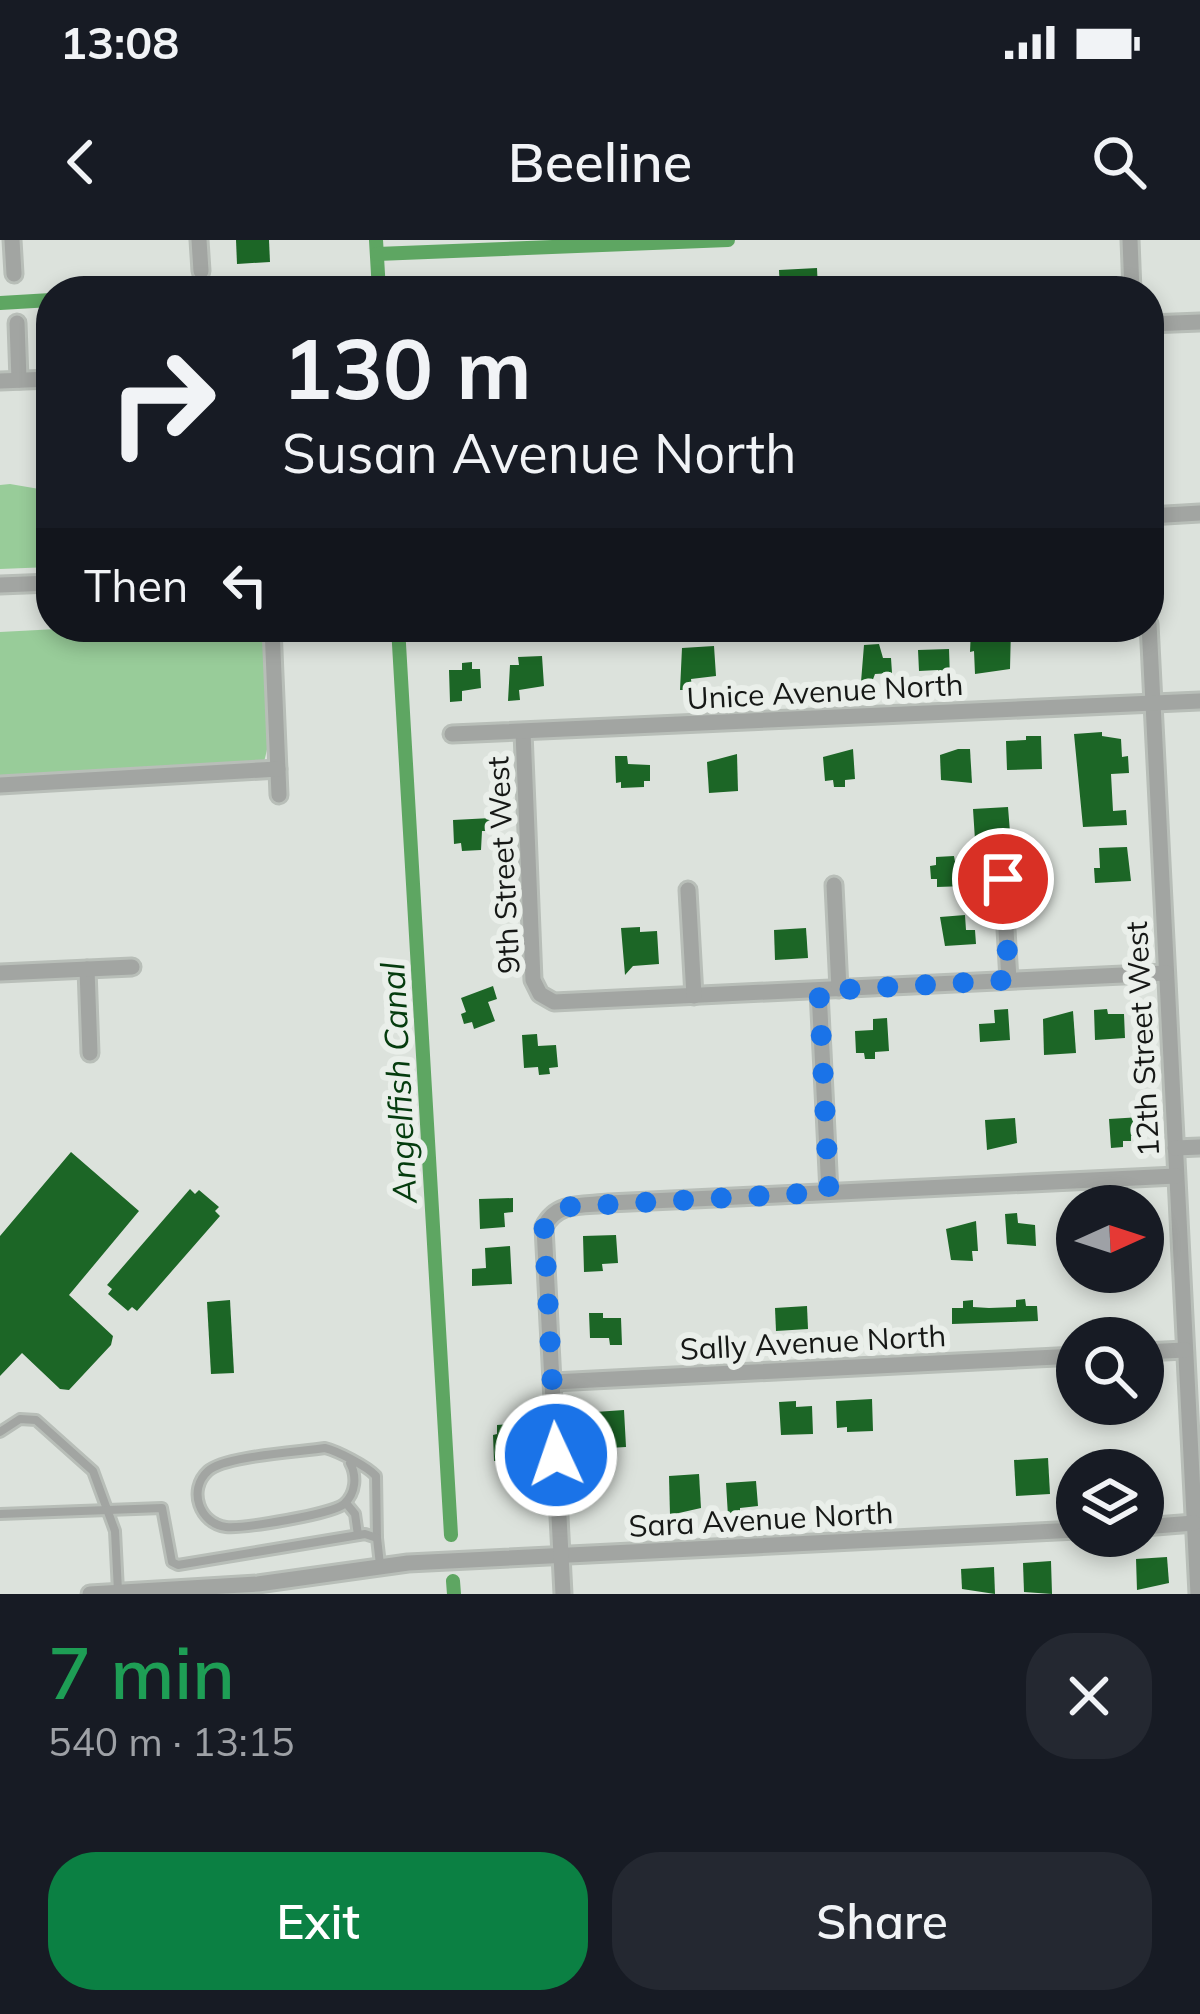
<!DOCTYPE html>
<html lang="en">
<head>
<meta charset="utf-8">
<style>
	body { margin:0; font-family:Mulish,sans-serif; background:#242831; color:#f1f3f6; height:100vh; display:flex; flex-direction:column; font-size:45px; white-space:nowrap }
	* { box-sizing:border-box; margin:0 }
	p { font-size:39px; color:#9ea1a6 }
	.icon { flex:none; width:66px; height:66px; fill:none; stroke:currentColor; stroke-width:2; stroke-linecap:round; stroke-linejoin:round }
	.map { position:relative; height:1354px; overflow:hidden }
	.drawer { display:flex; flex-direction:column; background:#171b24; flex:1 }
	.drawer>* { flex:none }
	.banner { position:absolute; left:36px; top:36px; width:1128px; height:366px; border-radius:48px; box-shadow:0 6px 18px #0003; background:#171b24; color:#f1f3f6; overflow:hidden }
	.needle { width:78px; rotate:87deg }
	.controls { position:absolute; left:1056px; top:945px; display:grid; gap:24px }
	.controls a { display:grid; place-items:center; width:108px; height:108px; border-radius:50%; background:#171b24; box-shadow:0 6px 18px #0003; font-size:60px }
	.pin { position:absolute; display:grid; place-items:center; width:102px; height:102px; color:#fff; margin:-51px; border:6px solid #fff; border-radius:50%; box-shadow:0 3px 12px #0007 }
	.me { position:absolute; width:132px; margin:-66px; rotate:357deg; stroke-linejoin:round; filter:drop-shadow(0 0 9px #0008) }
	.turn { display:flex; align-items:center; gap:42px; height:252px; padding:0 48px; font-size:54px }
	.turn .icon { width:156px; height:156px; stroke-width:2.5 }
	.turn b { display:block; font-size:84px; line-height:102px }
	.then { display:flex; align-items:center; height:114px; padding:0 48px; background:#0003; gap:24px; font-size:45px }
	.round { display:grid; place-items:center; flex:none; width:126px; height:126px; border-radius:48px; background:#242831 }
	.head { display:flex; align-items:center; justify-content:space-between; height:204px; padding:0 48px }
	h1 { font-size:72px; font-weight:600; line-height:90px; color:#1e9e55 }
	.primary-button { display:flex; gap:24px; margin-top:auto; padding:24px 48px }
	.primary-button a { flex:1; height:138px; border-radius:48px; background:#0b8043; color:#fff; font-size:48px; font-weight:600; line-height:138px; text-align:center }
	.primary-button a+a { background:#242831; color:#f1f3f6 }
	.status { display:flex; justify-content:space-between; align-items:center; height:84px; padding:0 60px; background:#171b24; direction:ltr }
	.status svg { height:33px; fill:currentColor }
	header { display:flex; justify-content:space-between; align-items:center; height:156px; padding:0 48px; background:#171b24; font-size:54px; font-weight:600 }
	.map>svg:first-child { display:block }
	.green { fill:#98cc99 }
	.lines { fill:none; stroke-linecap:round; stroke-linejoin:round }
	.canal { stroke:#5ea662; stroke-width:14 }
	.building { fill:#1c6626 }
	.lane-casing { stroke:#b8beb8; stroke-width:14 }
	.street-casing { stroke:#b8beb8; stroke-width:21 }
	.lane { stroke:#a2a5a2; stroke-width:8 }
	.street { stroke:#a2a5a2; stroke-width:15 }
	.route { stroke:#1a73e8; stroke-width:21; stroke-dasharray:0 37.8 }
	.labels { text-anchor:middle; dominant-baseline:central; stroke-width:12; stroke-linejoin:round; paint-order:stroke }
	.street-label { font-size:30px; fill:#161816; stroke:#eaefea }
	.water-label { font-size:33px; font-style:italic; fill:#053c0e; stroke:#eaefea }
</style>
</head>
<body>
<div class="status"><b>13:08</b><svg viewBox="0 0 49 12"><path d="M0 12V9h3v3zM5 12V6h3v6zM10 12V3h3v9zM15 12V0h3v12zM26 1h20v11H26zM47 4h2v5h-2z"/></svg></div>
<header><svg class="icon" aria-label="back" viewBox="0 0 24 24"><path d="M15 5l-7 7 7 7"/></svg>Beeline<svg class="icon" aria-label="search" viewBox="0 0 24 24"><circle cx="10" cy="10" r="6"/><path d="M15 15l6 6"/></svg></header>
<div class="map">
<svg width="1200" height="1354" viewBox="0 0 1200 1354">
	<rect width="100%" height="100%" fill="#dce2dc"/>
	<g class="green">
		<polygon points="10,244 51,251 51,327 0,329 0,245"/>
		<path d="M 95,387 L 247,387 C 288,410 274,483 264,522 L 0,540 L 0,392 Z"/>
	</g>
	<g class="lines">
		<g class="canal">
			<polyline points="376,0 379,51"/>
			<polyline points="377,14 728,0"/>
			<polyline points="242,51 379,44"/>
			<polyline points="0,63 51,60"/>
			<polyline points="398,387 451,1295"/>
			<polyline points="453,1341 454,1354"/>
		</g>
	</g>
	<g class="building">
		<polygon points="236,0 269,0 270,22 237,24"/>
		<polygon points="817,28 818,51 780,51 779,30"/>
		<polygon points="1011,387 1010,429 975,434 974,411 970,412 971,389"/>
		<polygon points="879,404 883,418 891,418 892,433 875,434 872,442 861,442 864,405"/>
		<polygon points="714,406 716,436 691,439 692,450 680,450 682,408"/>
		<polygon points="949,409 950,439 938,439 938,430 919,431 918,410"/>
		<polygon points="542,416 544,446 519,450 520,460 508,461 510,425 519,425 518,417"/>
		<polygon points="472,422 472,429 480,429 481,448 462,451 462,461 450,462 449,430 462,430 462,423"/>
		<polygon points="1102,492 1102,496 1121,499 1122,517 1128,516 1129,533 1111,534 1113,571 1126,570 1127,585 1083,587 1074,494"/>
		<polygon points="1026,496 1041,496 1042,529 1007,530 1006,501 1026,500"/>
		<polygon points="853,509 855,539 845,540 845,547 834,547 833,540 825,541 823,517"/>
		<polygon points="958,509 970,509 972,543 941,540 940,515"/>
		<polygon points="737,514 738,551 709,553 707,522"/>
		<polygon points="615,516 627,516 628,524 650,525 650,541 644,541 644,547 621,548 621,542 616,543"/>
		<polygon points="1008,567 1010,592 988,593 988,600 975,600 973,569"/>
		<polygon points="491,578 492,591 482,591 481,610 462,611 461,603 454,604 453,580"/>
		<polygon points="1127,607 1131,641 1095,643 1094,628 1100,628 1099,608"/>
		<polygon points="954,616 957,633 966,632 966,646 937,647 937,639 931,639 930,626 936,625 936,617"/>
		<polygon points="965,675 966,690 975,690 976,704 945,706 940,677"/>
		<polygon points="640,687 640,692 657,691 659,724 633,726 625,735 621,688"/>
		<polygon points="806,688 808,718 775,720 774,690"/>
		<polygon points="493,746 497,759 488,762 495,781 474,789 472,782 464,784 461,774 466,772 461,758"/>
		<polygon points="1008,769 1010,800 980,802 979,784 995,783 994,770"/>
		<polygon points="1107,769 1108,774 1124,774 1125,798 1095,800 1094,770"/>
		<polygon points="1073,771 1076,813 1044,815 1043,779"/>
		<polygon points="887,778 889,811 875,812 875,819 865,819 864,813 856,813 855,791 873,790 873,779"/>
		<polygon points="537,794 538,806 556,805 558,827 549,828 550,834 539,835 538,827 524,828 522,795"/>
		<polygon points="1141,877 1142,896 1131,896 1131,901 1123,901 1123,907 1111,908 1109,879"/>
		<polygon points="1015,878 1017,903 987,910 985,880"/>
		<polygon points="71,912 139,971 69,1055 113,1096 111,1105 69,1150 60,1149 22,1113 0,1136 0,996"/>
		<polygon points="190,949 195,954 199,950 219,967 215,971 220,976 137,1071 132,1067 128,1071 108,1054 112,1049 107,1045"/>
		<polygon points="513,958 513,972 504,973 505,987 480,989 479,959"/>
		<polygon points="1017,973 1018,983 1035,985 1036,1006 1007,1004 1005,974"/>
		<polygon points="976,981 978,1011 972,1011 973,1021 951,1020 946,989"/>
		<polygon points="616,995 618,1023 602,1024 603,1031 584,1032 583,996"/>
		<polygon points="510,1006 512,1044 472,1046 472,1029 486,1028 485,1008"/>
		<polygon points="1025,1059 1026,1066 1037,1066 1038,1081 952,1084 952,1068 963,1068 963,1061 973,1060 973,1067 989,1068 1016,1067 1016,1060"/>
		<polygon points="230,1060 234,1133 211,1134 207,1062"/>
		<polygon points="807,1066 808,1089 776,1091 775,1068"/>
		<polygon points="589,1073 603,1073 603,1078 621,1078 622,1105 610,1105 609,1098 590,1098"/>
		<polygon points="872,1159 873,1191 847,1192 847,1187 837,1188 836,1161"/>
		<polygon points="796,1161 796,1167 812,1166 813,1194 781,1195 779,1162"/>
		<polygon points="624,1170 626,1207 591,1209 590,1188 582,1188 581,1173"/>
		<polygon points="523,1183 524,1199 518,1199 519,1220 494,1221 493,1195 497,1194 497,1185"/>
		<polygon points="1048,1218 1050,1254 1016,1256 1014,1220"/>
		<polygon points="699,1234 701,1268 670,1275 669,1236"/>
		<polygon points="756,1241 758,1266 740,1268 740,1275 728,1276 726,1243"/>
		<polygon points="1167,1317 1169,1343 1137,1350 1136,1319"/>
		<polygon points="1051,1321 1052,1354 1024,1352 1023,1323"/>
		<polygon points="994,1327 995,1354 962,1349 961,1329"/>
	</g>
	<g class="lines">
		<defs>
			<g id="lane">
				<polyline points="0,1192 20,1179 36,1180 93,1231 115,1291 118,1351"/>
				<path d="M 350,1223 C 357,1236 356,1253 344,1264 C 333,1274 242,1289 226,1287 C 200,1284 187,1250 208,1231 C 224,1216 300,1212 325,1208 C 337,1211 367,1226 376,1236 L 377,1298"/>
				<polyline points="346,1263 355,1274 358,1295"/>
				<polyline points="0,1274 162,1268 172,1322 178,1325 365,1294 377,1298 380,1325"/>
			</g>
			<g id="street">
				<polyline points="12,0 14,34"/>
				<polyline points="199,0 201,31"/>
				<polyline points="1130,0 1132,51"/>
				<polyline points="17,83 19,140"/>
				<polyline points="1149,84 1200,82"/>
				<polyline points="0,141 51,139"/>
				<polyline points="1149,276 1200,273"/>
				<polyline points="0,345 51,343"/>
				<polyline points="1149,384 1198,1354"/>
				<polyline points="272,387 279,555"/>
				<polyline points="523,492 533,740 540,754 554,762 1166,733"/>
				<polyline points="452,494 1200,461"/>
				<polyline points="0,545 278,529"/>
				<polyline points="1003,639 1009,740"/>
				<polyline points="834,645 839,749"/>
				<polyline points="688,650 694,756"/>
				<polyline points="87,729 90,813"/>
				<polyline points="0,733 132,727"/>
				<polyline points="819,751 829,952"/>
				<polyline points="1175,908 1200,907"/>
				<polyline points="1143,1112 1185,1110"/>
				<polyline points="553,1142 1077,1116"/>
				<polyline points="1143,1287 1194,1283"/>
				<polyline points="90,1354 258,1344 408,1323 1077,1290"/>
				<path d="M 563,1354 L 544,987 C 557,961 583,966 609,963 L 1176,936"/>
			</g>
		</defs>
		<use href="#lane" class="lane-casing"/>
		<use href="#street" class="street-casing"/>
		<use href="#lane" class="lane"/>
		<use href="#street" class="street"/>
	</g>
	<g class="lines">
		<polyline class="route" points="556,1215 544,987 551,973 564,967 829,952 819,751 1009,740 1003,639"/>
	</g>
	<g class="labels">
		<g class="street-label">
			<text transform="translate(825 451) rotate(-3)">Unice Avenue North</text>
			<text transform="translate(503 625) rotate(-93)">9th Street West</text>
			<text transform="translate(1142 799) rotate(-93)">12th Street West</text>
			<text transform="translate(813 1102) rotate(-3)">Sally Avenue North</text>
			<text transform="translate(761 1279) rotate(-3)">Sara Avenue North</text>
		</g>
		<g class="water-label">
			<text transform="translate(398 843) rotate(-93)">Angelfish Canal</text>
		</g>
	</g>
</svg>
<div class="controls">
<a><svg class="needle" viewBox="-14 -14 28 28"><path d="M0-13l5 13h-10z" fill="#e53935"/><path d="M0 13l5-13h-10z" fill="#9ea1a6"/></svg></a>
<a><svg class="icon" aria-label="search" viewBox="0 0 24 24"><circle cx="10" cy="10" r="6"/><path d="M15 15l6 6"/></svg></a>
<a><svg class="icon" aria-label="layers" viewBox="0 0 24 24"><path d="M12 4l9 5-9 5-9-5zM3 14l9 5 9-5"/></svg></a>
</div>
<div class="pin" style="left:1003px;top:639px;background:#d93025"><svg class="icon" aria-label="arrive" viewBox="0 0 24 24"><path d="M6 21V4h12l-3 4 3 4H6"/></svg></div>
<svg class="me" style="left:556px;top:1215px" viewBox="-20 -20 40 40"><circle r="17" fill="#1a73e8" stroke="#fff" stroke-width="3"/><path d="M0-11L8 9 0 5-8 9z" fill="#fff"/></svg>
<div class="banner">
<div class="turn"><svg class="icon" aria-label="right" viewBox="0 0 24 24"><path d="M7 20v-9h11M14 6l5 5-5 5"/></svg><div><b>130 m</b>Susan Avenue North</div></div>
<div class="then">Then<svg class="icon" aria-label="left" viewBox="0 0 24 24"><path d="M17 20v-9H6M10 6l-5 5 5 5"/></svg></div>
</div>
</div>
<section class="drawer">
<div class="head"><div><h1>7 min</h1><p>540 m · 13:15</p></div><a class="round"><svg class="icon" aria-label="close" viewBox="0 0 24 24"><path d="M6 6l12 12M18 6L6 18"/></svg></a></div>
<div class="primary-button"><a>Exit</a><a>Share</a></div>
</section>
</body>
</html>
